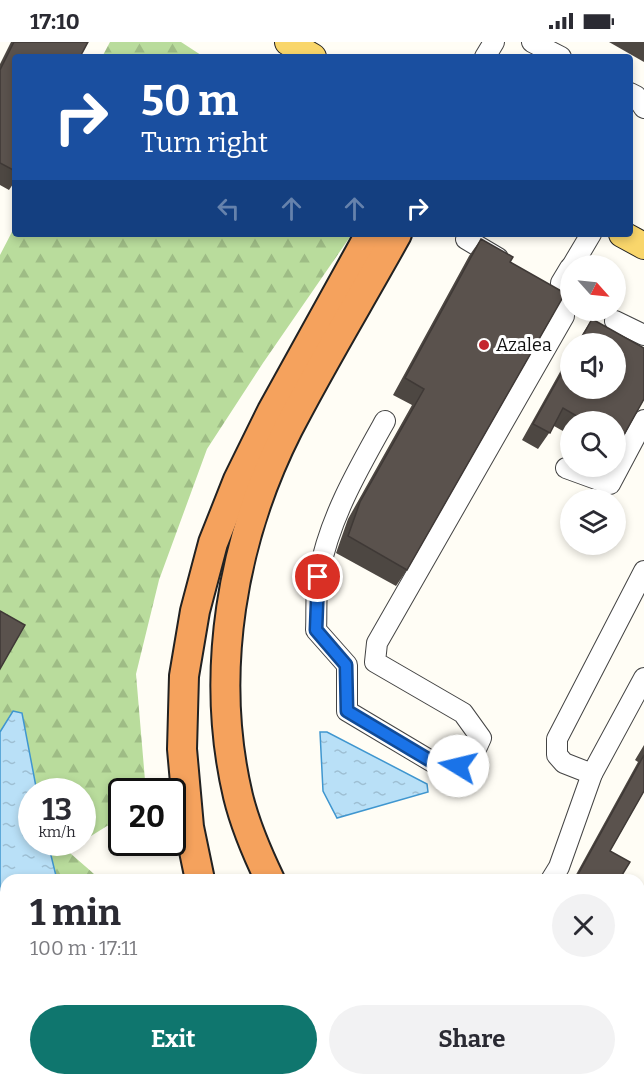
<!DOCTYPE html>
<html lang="en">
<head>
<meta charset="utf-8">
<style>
	body { margin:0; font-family:Bitter,serif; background:#f2f2f3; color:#2b2b33; height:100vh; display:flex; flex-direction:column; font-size:22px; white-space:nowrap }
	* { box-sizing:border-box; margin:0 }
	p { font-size:20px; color:#7c7c81 }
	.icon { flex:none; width:33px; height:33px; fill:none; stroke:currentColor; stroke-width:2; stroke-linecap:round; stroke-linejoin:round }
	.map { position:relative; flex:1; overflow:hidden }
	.side { position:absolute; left:0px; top:832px; width:645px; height:212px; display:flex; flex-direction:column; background:#fff; border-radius:18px 18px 0 0; box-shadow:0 3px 9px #0003 }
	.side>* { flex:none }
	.banner { position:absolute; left:12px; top:12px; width:621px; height:183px; border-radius:6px; box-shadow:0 3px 9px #0003; background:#1a4fa0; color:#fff; overflow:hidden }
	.needle { width:39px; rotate:117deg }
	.fabs { position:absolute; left:560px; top:213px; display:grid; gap:12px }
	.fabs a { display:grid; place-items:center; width:66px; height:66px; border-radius:50%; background:#fff; box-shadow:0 3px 9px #0003; font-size:30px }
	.speed { position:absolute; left:18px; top:736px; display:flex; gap:12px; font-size:30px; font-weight:700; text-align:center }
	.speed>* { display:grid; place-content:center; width:78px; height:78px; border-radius:50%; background:#fff; box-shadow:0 3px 9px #0003; line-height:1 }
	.speed small { font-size:15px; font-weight:400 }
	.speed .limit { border:3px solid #111; border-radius:9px; background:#fff; color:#111 }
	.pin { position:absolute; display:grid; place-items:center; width:51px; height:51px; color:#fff; margin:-26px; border:3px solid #fff; border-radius:50%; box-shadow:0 2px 6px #0007 }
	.me { position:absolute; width:66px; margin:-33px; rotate:279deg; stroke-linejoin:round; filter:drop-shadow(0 0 4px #0008) }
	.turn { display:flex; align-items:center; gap:21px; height:126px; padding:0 30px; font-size:27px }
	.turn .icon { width:78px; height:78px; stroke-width:2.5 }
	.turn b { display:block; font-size:42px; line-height:51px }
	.lanes { display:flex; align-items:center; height:57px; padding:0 30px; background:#0003; justify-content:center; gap:30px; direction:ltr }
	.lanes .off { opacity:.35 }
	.round { display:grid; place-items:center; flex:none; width:63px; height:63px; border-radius:32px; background:#f2f2f3 }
	.headline { display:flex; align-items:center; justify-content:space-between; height:102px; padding:0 30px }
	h1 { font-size:36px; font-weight:700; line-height:45px }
	.primary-button { display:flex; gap:12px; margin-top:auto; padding:12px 30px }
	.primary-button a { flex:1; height:69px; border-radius:36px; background:#0f766e; color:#fff; font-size:24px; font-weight:700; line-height:69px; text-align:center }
	.primary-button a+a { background:#f2f2f3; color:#2b2b33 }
	.status { display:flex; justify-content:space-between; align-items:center; height:42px; padding:0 30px; background:#fff; direction:ltr }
	.status svg { height:16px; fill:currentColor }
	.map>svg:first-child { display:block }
	.forest { fill:url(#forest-firs) }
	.water { fill:url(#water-ripples); stroke:#3f96cf; stroke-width:1.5 }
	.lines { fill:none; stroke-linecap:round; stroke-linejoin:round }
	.minor-casing { stroke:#444; stroke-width:22 }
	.major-casing { stroke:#222; stroke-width:28 }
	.highway-casing { stroke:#222; stroke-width:32 }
	.minor { stroke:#fff; stroke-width:20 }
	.major { stroke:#f9d66b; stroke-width:26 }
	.highway { stroke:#f5a25d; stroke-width:28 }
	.wall { fill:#4d4742 }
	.building { fill:#5a524d; stroke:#3f3936; stroke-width:1.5 }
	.route-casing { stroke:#114b97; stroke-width:15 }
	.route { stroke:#1a73e8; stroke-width:10 }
	.poi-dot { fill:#c4262e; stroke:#fff; stroke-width:2 }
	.labels { text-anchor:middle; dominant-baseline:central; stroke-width:6; stroke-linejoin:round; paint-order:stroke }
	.poi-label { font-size:18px; fill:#111; stroke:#fff; text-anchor:start }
</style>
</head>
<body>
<div class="status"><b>17:10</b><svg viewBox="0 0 49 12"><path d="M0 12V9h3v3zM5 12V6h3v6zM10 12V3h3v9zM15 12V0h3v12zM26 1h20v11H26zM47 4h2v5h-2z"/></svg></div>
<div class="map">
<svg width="644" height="1043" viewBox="0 0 644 1043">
	<defs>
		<pattern id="forest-firs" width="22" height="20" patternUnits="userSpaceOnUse" patternTransform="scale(1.5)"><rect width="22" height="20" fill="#b9dc9c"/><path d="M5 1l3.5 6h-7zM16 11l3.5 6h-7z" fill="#9ebc85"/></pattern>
		<pattern id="water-ripples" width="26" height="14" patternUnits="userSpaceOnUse" patternTransform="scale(1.5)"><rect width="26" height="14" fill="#b9e0f7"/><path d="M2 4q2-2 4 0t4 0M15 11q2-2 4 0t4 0" fill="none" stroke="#9ebfd3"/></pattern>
	</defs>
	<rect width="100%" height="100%" fill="#fffdf5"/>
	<g class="forest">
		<polygon points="110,0 181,0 204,15 102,15"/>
		<polygon points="15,184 15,192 352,192 263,321 207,407 159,538 136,632 146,750 122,750 121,778 115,779 83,799 82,750 32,750 32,801 80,801 70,811 101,838 6,838 6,959 0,955 0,213"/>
		<polygon points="0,994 6,999 6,1038 52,1038 58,1043 0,1043"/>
	</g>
	<g class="water">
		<polygon points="13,669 22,671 37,750 32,750 32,801 48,801 57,838 6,838 6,911 0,907 0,690"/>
		<polygon points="320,690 327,690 427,742 428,750 337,776 323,749"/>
	</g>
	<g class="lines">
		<defs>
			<g id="minor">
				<polyline points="532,0 561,15"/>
				<polyline points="485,15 494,0"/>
				<polyline points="630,51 636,54 644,66"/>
				<polyline points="466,197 498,216"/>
				<polyline points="572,224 591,192"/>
				<polyline points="615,279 644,293"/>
				<path d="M 385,379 C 358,427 329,477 319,532 C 315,550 317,570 316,588 L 347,623 L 347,669 L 446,728 L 470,720 L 481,696 L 463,671 L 375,620 L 377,601 L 564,274 L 561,241 L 570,226"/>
				<polyline points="566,426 610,442 644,378"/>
				<polyline points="592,732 564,721 557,713 557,697 644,529"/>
				<polyline points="551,838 559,825 592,732 644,636"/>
				<polyline points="639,957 644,948"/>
			</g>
			<g id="major">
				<polyline points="288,0 313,15"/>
				<polyline points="622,192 644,204"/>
			</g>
			<g id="highway">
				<polyline points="200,838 189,785 182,707 184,634 195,569 213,501 238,438 272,369 370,192"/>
				<path d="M 270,838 C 257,811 245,783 238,754 C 209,631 232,498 288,387 C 322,321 361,257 397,192"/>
				<polyline points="241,1038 243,1043"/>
				<polyline points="445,1038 453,1043"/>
			</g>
		</defs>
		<use href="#minor" class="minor-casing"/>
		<use href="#major" class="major-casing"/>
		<use href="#highway" class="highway-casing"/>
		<use href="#minor" class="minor"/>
		<use href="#major" class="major"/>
		<use href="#highway" class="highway"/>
	</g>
	<g class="wall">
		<polygon points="11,0 88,0 15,15 15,139 9,148 0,143 0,22"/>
		<polygon points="609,0 644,0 644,20"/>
		<polygon points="481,197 510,220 407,528 396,544 336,511 348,477 412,363 393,353 469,214"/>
		<polygon points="592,277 644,306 644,357 621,398 615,407 615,380 570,380 570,393 554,384 538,407 522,398 570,312 570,346 615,346 615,302 576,302"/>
		<polygon points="644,703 644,749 610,809 619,838 573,838 638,720 635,718"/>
	</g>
	<g class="building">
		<polygon points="14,0 88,0 80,15 15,15 15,129 0,121 0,28"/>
		<polygon points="481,197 513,215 510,220 563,250 563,255 407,528 348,494 360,460 424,347 405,336"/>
		<polygon points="592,277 644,306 644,357 621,398 615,395 615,380 587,380 563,366 550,391 533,382 570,316 570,346 615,346 615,302 578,302"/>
		<polygon points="0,569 25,583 0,627"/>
		<polygon points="644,713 644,749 610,809 630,820 619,838 575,838"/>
	</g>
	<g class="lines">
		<defs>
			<polyline id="route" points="318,535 316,588 346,623 347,669 446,728 458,724"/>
		</defs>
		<use href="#route" class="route-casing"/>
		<use href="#route" class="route"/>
	</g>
	<circle class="poi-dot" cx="484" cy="303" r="6"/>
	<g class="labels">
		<g class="poi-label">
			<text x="496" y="303">Azalea</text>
		</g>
	</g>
</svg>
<div class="fabs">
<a><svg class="needle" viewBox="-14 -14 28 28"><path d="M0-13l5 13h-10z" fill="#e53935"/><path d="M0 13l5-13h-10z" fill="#7c7c81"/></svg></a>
<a><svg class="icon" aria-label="sound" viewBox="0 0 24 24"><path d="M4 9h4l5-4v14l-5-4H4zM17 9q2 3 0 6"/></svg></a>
<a><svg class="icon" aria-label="search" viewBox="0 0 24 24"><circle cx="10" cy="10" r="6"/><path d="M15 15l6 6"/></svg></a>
<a><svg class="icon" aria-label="layers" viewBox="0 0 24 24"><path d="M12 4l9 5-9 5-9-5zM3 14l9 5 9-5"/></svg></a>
</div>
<div class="speed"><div>13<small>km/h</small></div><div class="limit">20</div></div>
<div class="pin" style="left:318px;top:535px;background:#d93025"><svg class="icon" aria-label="arrive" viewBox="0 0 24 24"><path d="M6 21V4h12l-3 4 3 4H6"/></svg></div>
<svg class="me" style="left:458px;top:724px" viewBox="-20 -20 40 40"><circle r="19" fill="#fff"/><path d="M0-13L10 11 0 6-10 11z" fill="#1a73e8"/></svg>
<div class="banner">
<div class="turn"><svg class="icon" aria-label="right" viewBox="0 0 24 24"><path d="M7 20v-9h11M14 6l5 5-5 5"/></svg><div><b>50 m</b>Turn right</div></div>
<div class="lanes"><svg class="icon off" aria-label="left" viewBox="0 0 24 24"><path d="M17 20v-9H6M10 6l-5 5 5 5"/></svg><svg class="icon off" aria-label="ahead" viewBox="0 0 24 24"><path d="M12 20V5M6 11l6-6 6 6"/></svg><svg class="icon off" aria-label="ahead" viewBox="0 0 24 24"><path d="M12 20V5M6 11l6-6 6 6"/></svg><svg class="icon" aria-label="right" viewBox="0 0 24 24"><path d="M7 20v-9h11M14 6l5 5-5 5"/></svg></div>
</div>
<section class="side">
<div class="headline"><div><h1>1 min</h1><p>100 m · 17:11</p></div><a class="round"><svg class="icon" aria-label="close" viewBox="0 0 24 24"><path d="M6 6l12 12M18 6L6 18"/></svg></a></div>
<div class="primary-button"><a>Exit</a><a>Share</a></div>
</section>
</div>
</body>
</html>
